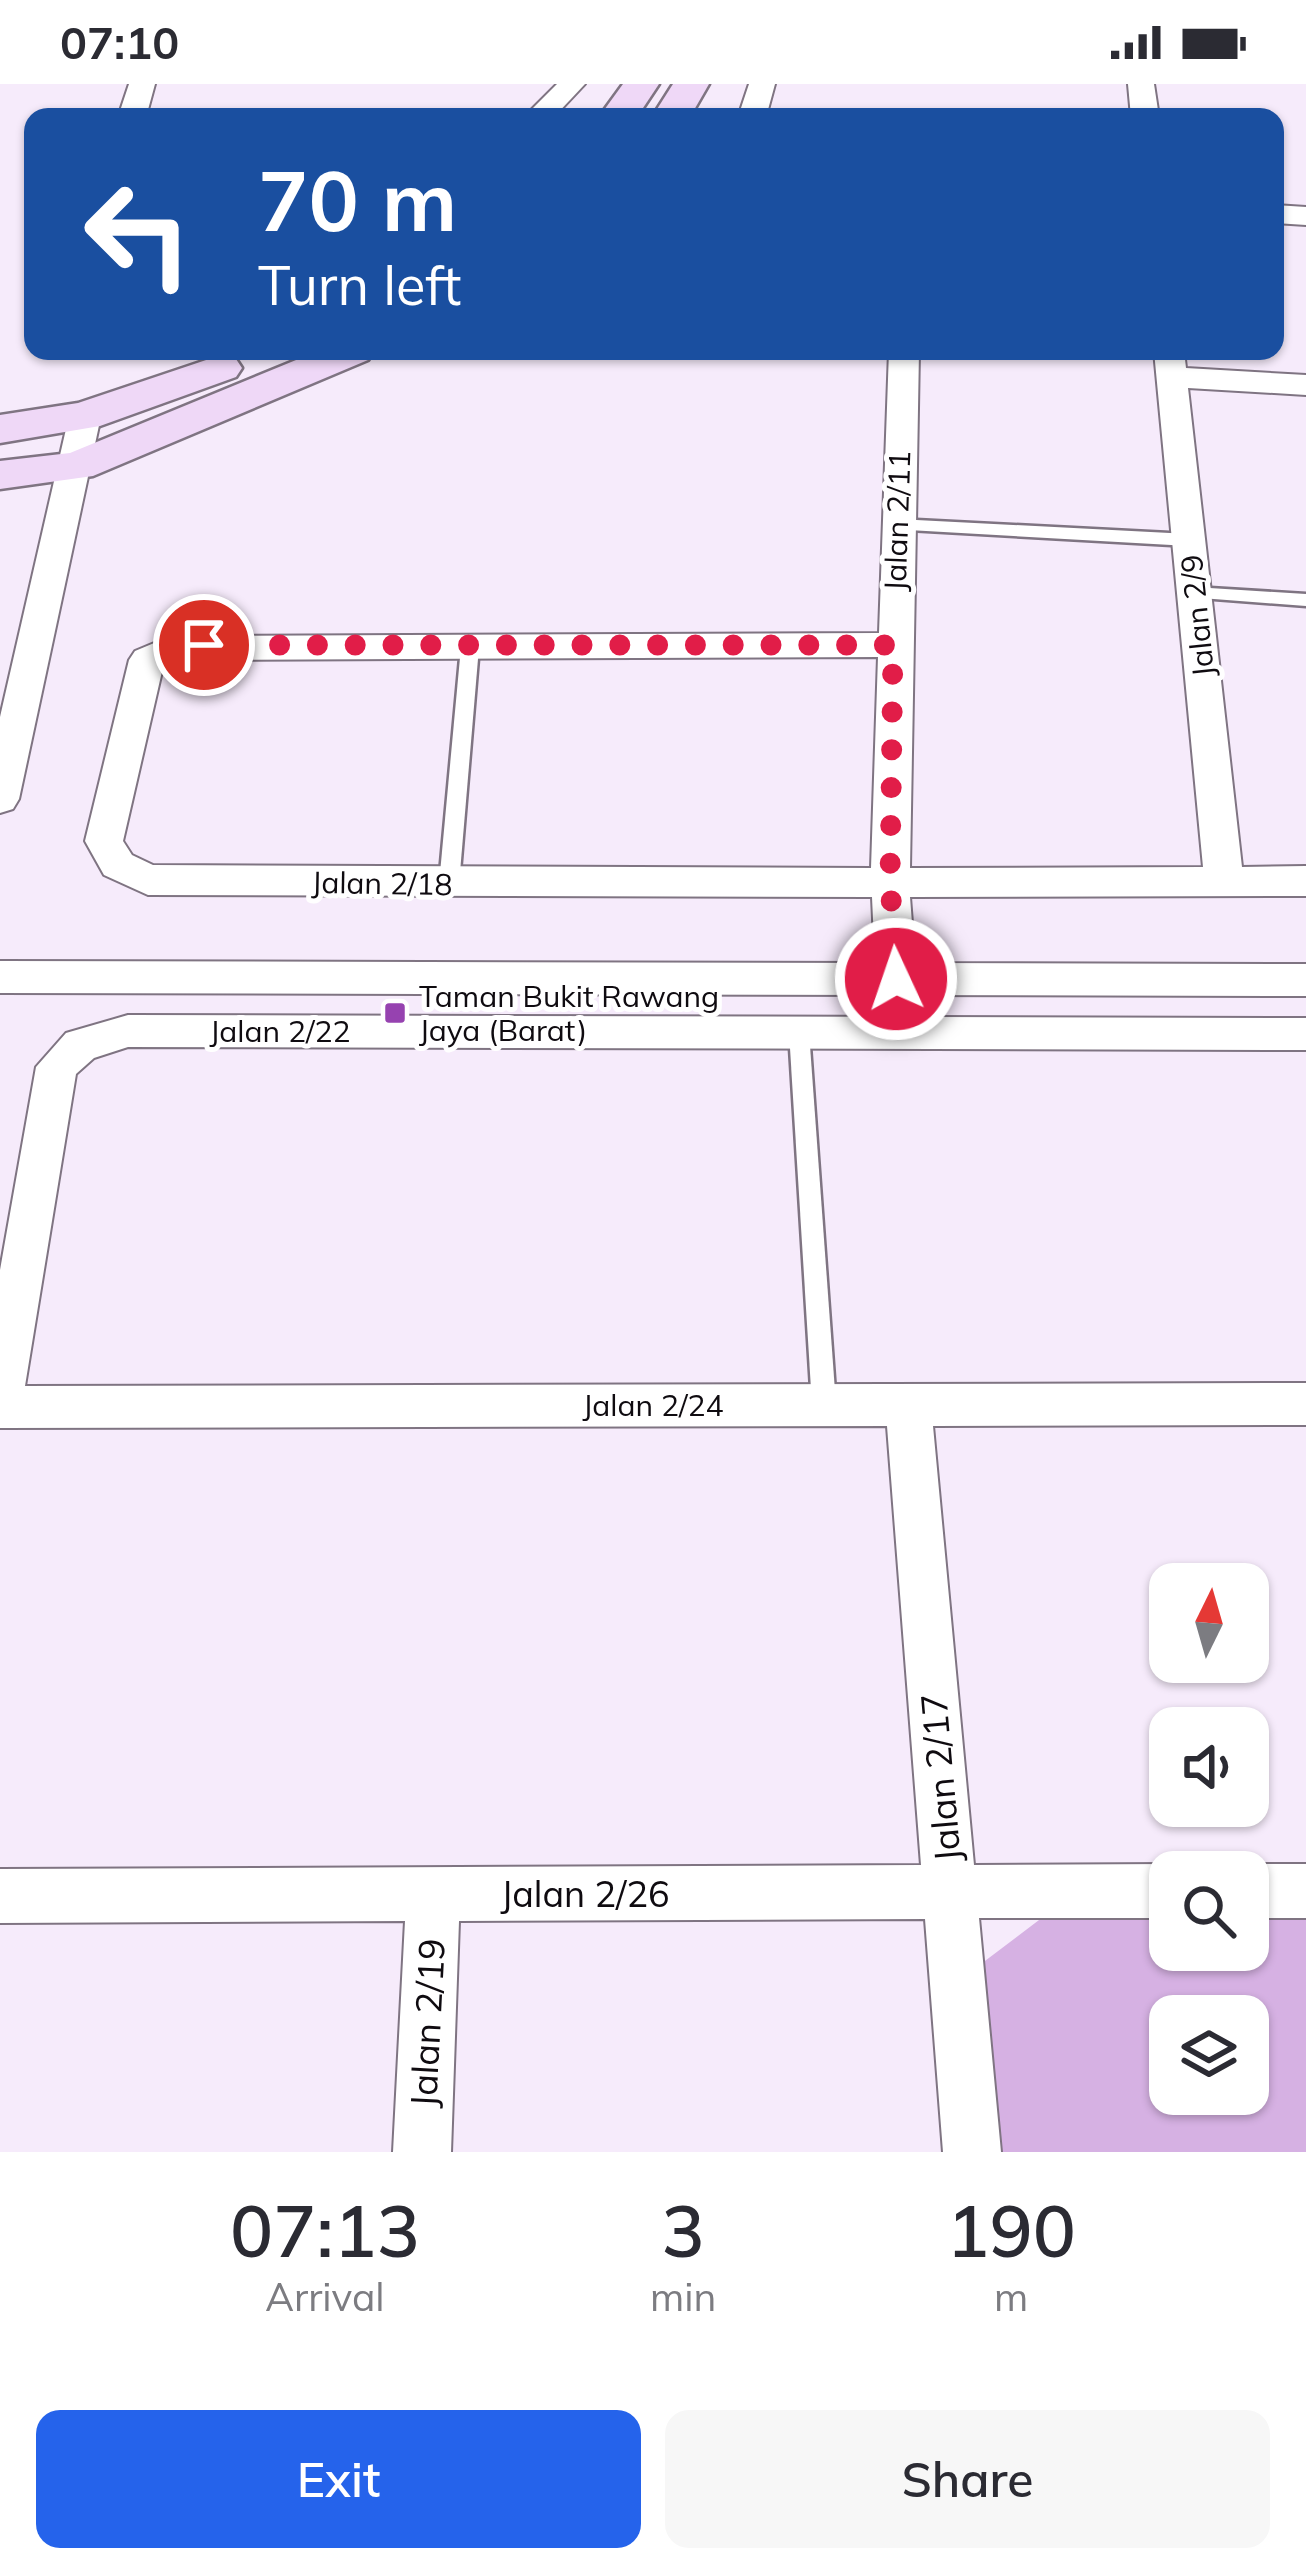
<!DOCTYPE html>
<html lang="en">
<head>
<meta charset="utf-8">
<style>
	body { margin:0; font-family:Mulish,sans-serif; background:#f7f7f7; color:#2b2b33; height:100vh; display:flex; flex-direction:column; font-size:45px; white-space:nowrap }
	* { box-sizing:border-box; margin:0 }
	p { font-size:39px; color:#7c7c81 }
	.icon { flex:none; width:66px; height:66px; fill:none; stroke:currentColor; stroke-width:2; stroke-linecap:round; stroke-linejoin:round }
	.map { position:relative; height:2068px; overflow:hidden }
	.panel { display:flex; flex-direction:column; background:#fff; flex:1 }
	.panel>* { flex:none }
	.top-card { position:absolute; left:24px; top:24px; width:1260px; height:252px; border-radius:24px; box-shadow:0 3px 9px #0004; background:#1a4fa0; color:#fff; overflow:hidden }
	.needle { width:78px; rotate:5deg }
	.buttons { position:absolute; left:1149px; top:1479px; display:grid; gap:24px }
	.buttons a { display:grid; place-items:center; width:120px; height:120px; border-radius:24px; background:#fff; box-shadow:0 3px 9px #0004; font-size:60px }
	.pin { position:absolute; display:grid; place-items:center; width:102px; height:102px; color:#fff; margin:-51px; border:6px solid #fff; border-radius:50%; box-shadow:0 3px 12px #0007 }
	.me { position:absolute; width:132px; margin:-66px; rotate:357deg; stroke-linejoin:round; filter:drop-shadow(0 0 9px #0008) }
	.turn { display:flex; align-items:center; gap:42px; height:252px; padding:0 36px; font-size:54px }
	.turn .icon { width:156px; height:156px; stroke-width:2.5 }
	.turn b { display:block; font-size:84px; line-height:102px }
	.eta { display:flex; justify-content:space-evenly; align-items:center; height:204px; text-align:center }
	.eta b { font-size:72px; font-weight:600; line-height:84px }
	.button { display:flex; gap:24px; margin-top:auto; padding:24px 36px }
	.button a { flex:1; height:138px; border-radius:24px; background:#2563eb; color:#fff; font-size:48px; font-weight:600; line-height:138px; text-align:center }
	.button a+a { background:#f7f7f7; color:#2b2b33 }
	.status { display:flex; justify-content:space-between; align-items:center; height:84px; padding:0 60px; background:#fff; direction:ltr }
	.status svg { height:33px; fill:currentColor }
	.map>svg:first-child { display:block }
	.green { fill:#d6b1e3; fill-rule:evenodd }
	.lines { fill:none; stroke-linecap:round; stroke-linejoin:round }
	.lane-casing { stroke:#7f7482; stroke-width:5 }
	.street-casing { stroke:#7f7482; stroke-width:4 }
	.secondary-casing { stroke:#7f7482; stroke-width:5 }
	.lane { fill:#fff; fill-rule:evenodd }
	.street { fill:#fff; fill-rule:evenodd }
	.secondary { fill:#efd8f7; fill-rule:evenodd }
	.route { stroke:#e11d48; stroke-width:21; stroke-dasharray:0 37.8 }
	.poi-dot { fill:#9642b0; stroke:#fff; stroke-width:4.5 }
	.labels { text-anchor:middle; dominant-baseline:central; stroke-width:10; stroke-linejoin:round; paint-order:stroke }
	.street-label { font-size:30px; fill:#0f0b10; stroke:#fff }
	.poi-label { font-size:30px; fill:#0f0b10; stroke:#fff; text-anchor:start }
	.near-street-label { font-size:36px; fill:#0f0b10; stroke:#fff }
</style>
</head>
<body>
<div class="status"><b>07:10</b><svg viewBox="0 0 49 12"><path d="M0 12V9h3v3zM5 12V6h3v6zM10 12V3h3v9zM15 12V0h3v12zM26 1h20v11H26zM47 4h2v5h-2z"/></svg></div>
<div class="map">
<svg width="1306" height="2068" viewBox="0 0 1306 2068">
	<rect width="100%" height="100%" fill="#f6ebfb"/>
	<path class="green" d="M 1043,1833 L 1170,1835 L 1170,1866 L 1248,1866 L 1248,1835 L 1306,1836 L 1306,2068 L 996,2068 L 973,1886 ZM 1170,1932 L 1248,1932 L 1248,2010 L 1170,2010 Z"/>
	<g class="lines">
		<defs>
			<g id="lane">
				<polygon points="897,435 1189,450 1197,456 1189,462 891,445 889,441"/>
				<polygon points="1194,503 1306,510 1306,522 1188,513 1185,509"/>
				<polygon points="470,557 479,563 459,800 449,807 439,800 461,563"/>
				<polygon points="799,940 806,942 809,948 836,1321 832,1328 824,1332 816,1328 812,1321 789,948 792,942"/>
			</g>
			<g id="street">
				<polygon points="129,0 155,0 146,33 118,33"/>
				<polygon points="557,0 585,0 554,33 524,33"/>
				<polygon points="749,0 775,0 766,33 738,33"/>
				<polygon points="1128,0 1154,0 1159,33 1131,33"/>
				<polygon points="1275,121 1306,123 1306,141 1275,139"/>
				<path d="M 889,267 L 919,267 L 910,784 L 1203,783 L 1154,267 L 1184,267 L 1186,284 L 1306,291 L 1306,311 L 1188,304 L 1242,783 L 1306,782 L 1306,812 L 910,813 L 915,879 L 1306,880 L 1306,912 L 0,909 L 0,877 L 875,879 L 872,813 L 148,811 L 104,791 L 85,757 L 129,576 L 135,567 L 171,552 L 879,549 ZM 878,573 L 871,784 L 153,781 L 132,771 L 123,757 L 163,583 L 176,576 Z"/>
				<polygon points="85,322 101,332 19,715 13,725 0,729 0,633 69,332"/>
				<polygon points="128,931 1306,934 1306,966 128,963 94,974 76,990 25,1302 1306,1299 1306,1341 933,1342 974,1781 1170,1780 1188,1788 1170,1788 1170,1834 979,1834 1001,2068 943,2068 925,1835 459,1837 451,2068 393,2068 405,1837 0,1839 0,1785 921,1781 887,1342 0,1344 0,1186 36,983 66,949"/>
				<polygon points="1248,1780 1306,1780 1306,1834 1248,1834 1248,1788 1230,1788"/>
			</g>
			<g id="secondary">
				<polygon points="623,0 659,0 637,33 599,33"/>
				<polygon points="673,0 709,0 690,33 652,33"/>
				<polygon points="318,267 374,267 368,276 93,392 0,405 0,377 70,369"/>
				<polygon points="221,271 236,275 242,284 236,293 100,342 0,359 0,331 78,319"/>
			</g>
		</defs>
		<use href="#lane" class="lane-casing"/>
		<use href="#street" class="street-casing"/>
		<use href="#secondary" class="secondary-casing"/>
		<use href="#lane" class="lane"/>
		<use href="#street" class="street"/>
		<use href="#secondary" class="secondary"/>
	</g>
	<g class="lines">
		<polyline class="route" points="204,561 893,561 890,797 896,895"/>
	</g>
	<rect class="poi-dot" x="383" y="917" width="24" height="24" rx="6"/>
	<g class="labels">
		<g class="street-label">
			<text transform="translate(897 437) rotate(-88)">Jalan 2/11</text>
			<text transform="translate(1197 532) rotate(-96)">Jalan 2/9</text>
			<text transform="translate(382 799) rotate(1)">Jalan 2/18</text>
			<text x="280" y="947">Jalan 2/22</text>
			<text x="653" y="1321">Jalan 2/24</text>
		</g>
		<g class="poi-label">
			<text x="419" y="912">Taman Bukit Rawang<tspan x="419" dy="34">Jaya (Barat)</tspan></text>
		</g>
		<g class="near-street-label">
			<text transform="translate(940 1694) rotate(-95)">Jalan 2/17</text>
			<text x="585" y="1809">Jalan 2/26</text>
			<text transform="translate(427 1939) rotate(-87)">Jalan 2/19</text>
		</g>
	</g>
</svg>
<div class="buttons">
<a><svg class="needle" viewBox="-14 -14 28 28"><path d="M0-13l5 13h-10z" fill="#e53935"/><path d="M0 13l5-13h-10z" fill="#7c7c81"/></svg></a>
<a><svg class="icon" aria-label="sound" viewBox="0 0 24 24"><path d="M4 9h4l5-4v14l-5-4H4zM17 9q2 3 0 6"/></svg></a>
<a><svg class="icon" aria-label="search" viewBox="0 0 24 24"><circle cx="10" cy="10" r="6"/><path d="M15 15l6 6"/></svg></a>
<a><svg class="icon" aria-label="layers" viewBox="0 0 24 24"><path d="M12 4l9 5-9 5-9-5zM3 14l9 5 9-5"/></svg></a>
</div>
<div class="pin" style="left:204px;top:561px;background:#d93025"><svg class="icon" aria-label="arrive" viewBox="0 0 24 24"><path d="M6 21V4h12l-3 4 3 4H6"/></svg></div>
<svg class="me" style="left:896px;top:895px" viewBox="-20 -20 40 40"><circle r="17" fill="#e11d48" stroke="#fff" stroke-width="3"/><path d="M0-11L8 9 0 5-8 9z" fill="#fff"/></svg>
<div class="top-card">
<div class="turn"><svg class="icon" aria-label="left" viewBox="0 0 24 24"><path d="M17 20v-9H6M10 6l-5 5 5 5"/></svg><div><b>70 m</b>Turn left</div></div>
</div>
</div>
<section class="panel">
<div class="eta">
<div><b>07:13</b><p>Arrival</p></div>
<div><b>3</b><p>min</p></div>
<div><b>190</b><p>m</p></div>
</div>
<div class="button"><a>Exit</a><a>Share</a></div>
</section>
</body>
</html>
